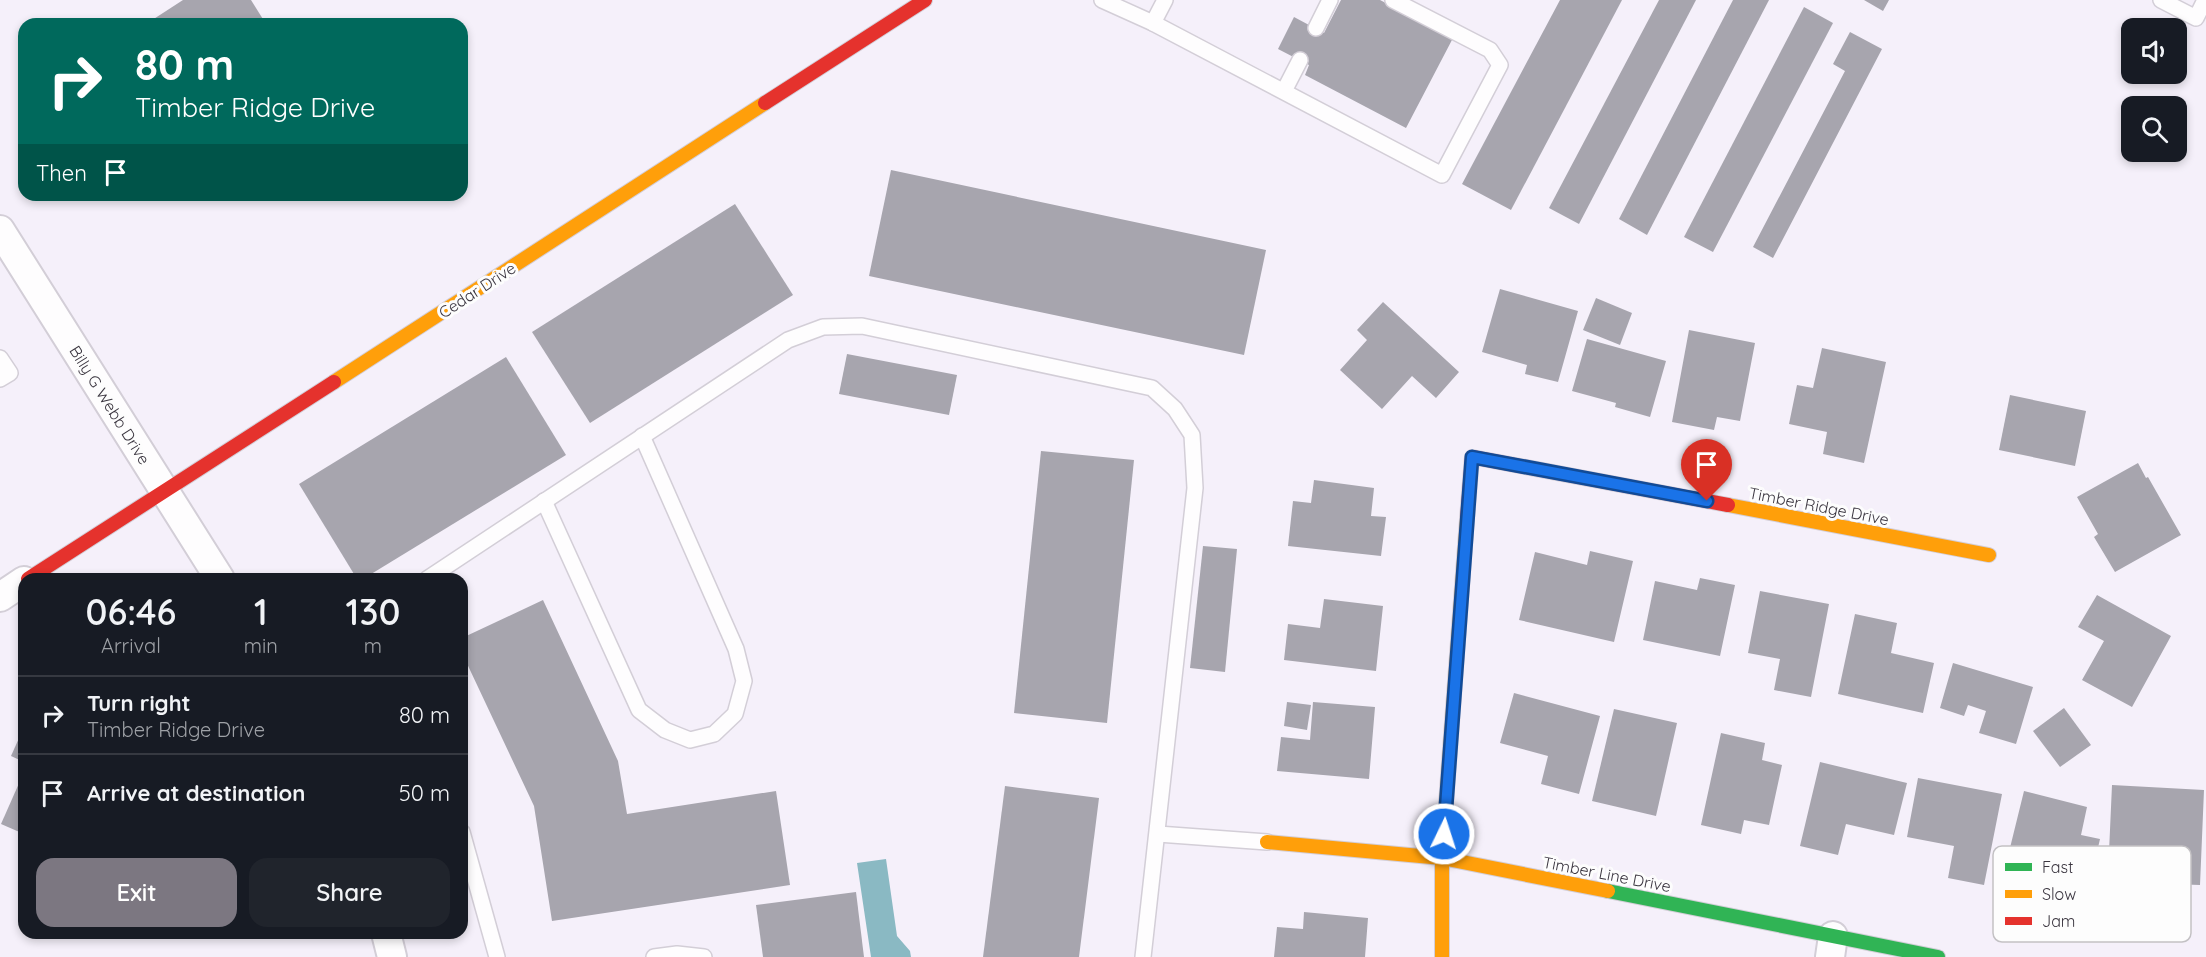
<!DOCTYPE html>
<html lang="en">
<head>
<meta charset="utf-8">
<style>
	body { margin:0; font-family:Quicksand,sans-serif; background:#20242c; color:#f1f3f6; height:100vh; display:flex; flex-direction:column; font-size:22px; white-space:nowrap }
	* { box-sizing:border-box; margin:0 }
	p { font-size:20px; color:#9ea1a6 }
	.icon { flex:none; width:33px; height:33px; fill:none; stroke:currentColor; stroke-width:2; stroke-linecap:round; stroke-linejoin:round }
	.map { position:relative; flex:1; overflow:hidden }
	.panel { position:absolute; left:18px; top:573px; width:450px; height:366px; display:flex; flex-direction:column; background:#171b24; border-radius:18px; box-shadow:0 3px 9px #0003 }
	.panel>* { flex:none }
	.guide { position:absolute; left:18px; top:18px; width:450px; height:183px; border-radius:18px; box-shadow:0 3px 9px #0003; background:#00695c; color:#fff; overflow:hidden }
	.buttons { position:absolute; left:2121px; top:18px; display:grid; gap:12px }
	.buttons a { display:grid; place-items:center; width:66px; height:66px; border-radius:12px; background:#171b24; box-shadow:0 3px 9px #0003; font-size:30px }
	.pin { position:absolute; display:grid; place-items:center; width:51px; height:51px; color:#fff; margin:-62px -26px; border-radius:50% 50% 50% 0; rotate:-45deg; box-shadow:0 0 6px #0007 }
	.pin .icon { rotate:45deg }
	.me { position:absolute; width:66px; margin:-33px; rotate:4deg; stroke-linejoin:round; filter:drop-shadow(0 0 4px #0008) }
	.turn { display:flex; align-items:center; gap:21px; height:126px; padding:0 18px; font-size:27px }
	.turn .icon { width:78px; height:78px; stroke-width:2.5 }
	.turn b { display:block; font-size:42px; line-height:51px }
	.then { display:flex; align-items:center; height:57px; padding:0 18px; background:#0003; gap:12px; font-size:22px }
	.eta { display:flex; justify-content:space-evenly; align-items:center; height:102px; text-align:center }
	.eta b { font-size:36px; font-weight:600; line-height:42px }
	.button { display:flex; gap:12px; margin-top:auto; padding:12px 18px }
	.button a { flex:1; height:69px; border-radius:18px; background:#7c7781; color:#fff; font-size:24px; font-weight:600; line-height:69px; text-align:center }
	.button a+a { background:#20242c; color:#f1f3f6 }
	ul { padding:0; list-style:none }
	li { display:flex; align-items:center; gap:18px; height:78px; padding:0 18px; border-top:2px solid #363941 }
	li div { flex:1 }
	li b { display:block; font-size:22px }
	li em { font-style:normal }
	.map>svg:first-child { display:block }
	.water { fill:#8ab9c3 }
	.building { fill:#a7a5ae }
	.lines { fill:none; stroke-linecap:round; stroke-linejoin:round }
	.lane-casing { stroke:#d3ced7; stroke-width:18 }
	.street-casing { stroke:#d3ced7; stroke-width:32 }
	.fast-casing { stroke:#d3ced7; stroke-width:16 }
	.slow-casing { stroke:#d3ced7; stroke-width:16 }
	.jam-casing { stroke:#d3ced7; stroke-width:16 }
	.lane { stroke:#fefdfe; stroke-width:15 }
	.street { stroke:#fefdfe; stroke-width:28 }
	.fast { stroke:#30b455; stroke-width:14 }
	.slow { stroke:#ff9f0a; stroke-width:14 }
	.jam { stroke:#e5322d; stroke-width:14 }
	.route-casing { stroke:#114b97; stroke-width:15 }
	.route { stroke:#1a73e8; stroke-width:10 }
	.labels { text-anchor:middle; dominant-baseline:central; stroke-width:6; stroke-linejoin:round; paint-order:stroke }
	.street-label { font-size:16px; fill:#3b3640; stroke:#fdfdfd }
	.key { fill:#fdfdfd; stroke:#c3c1c4; stroke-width:1.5 }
	.key-label { font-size:16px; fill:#3b3640 }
</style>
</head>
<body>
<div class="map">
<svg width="2206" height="957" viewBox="0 0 2206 957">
	<rect width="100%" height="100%" fill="#f5f0fa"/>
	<polygon class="water" points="886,859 897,936 910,951 911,957 871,957 857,863"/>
	<g class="building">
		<polygon points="183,0 251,0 266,24 146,24"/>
		<polygon points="1341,0 1380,0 1453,38 1406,128 1305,75 1309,65 1278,49 1294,17 1324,33"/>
		<polygon points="1560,0 1622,0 1511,210 1462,184"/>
		<polygon points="1659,0 1696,0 1579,224 1549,208"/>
		<polygon points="1733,0 1769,0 1647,235 1619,219"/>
		<polygon points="1864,0 1889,0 1883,11"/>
		<polygon points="1804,7 1833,23 1713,252 1684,237"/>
		<polygon points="1850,32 1882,49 1773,258 1753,247 1845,71 1833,64"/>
		<polygon points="891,170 1266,250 1244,355 869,276"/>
		<polygon points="735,204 793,295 590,423 532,332"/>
		<polygon points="1500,289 1578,311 1558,382 1525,374 1527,365 1482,352"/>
		<polygon points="1596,298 1632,313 1620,345 1583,330"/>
		<polygon points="1383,302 1459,372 1436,398 1412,376 1382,409 1340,370 1367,340 1357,330"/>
		<polygon points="1689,330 1755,343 1740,421 1717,417 1714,430 1672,422"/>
		<polygon points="1587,339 1666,361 1650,417 1615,407 1616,403 1572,391"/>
		<polygon points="1822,348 1886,362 1864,463 1823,454 1827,432 1789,424 1797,385 1813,388"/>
		<polygon points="847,354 957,375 949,415 839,394"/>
		<polygon points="506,357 566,455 363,579 357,579 299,484"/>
		<polygon points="2010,395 2086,411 2075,466 1999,450"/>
		<polygon points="1041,451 1134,460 1107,723 1014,713"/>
		<polygon points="2138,463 2146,478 2148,477 2181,535 2115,572 2094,537 2098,534 2077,497"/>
		<polygon points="1314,480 1374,488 1371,516 1386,517 1381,556 1288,546 1293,501 1311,503"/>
		<polygon points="1203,546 1237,549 1225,672 1190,668"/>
		<polygon points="1590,551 1633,561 1614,642 1519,620 1535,552 1587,565"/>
		<polygon points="1700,578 1735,585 1720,656 1643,640 1655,581 1697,590"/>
		<polygon points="1760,591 1829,604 1811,697 1774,690 1780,659 1748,653"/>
		<polygon points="2097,595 2171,636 2132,707 2082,680 2104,641 2078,627"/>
		<polygon points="1324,599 1383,606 1376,671 1284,660 1288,624 1320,628"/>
		<polygon points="543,600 618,761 627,814 776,791 790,885 552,921 534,806 462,653 462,638"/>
		<polygon points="1855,614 1897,623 1891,653 1934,663 1923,713 1838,694"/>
		<polygon points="1953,663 2033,687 2016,744 1979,733 1986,711 1968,705 1964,716 1940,708"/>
		<polygon points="1514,693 1600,716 1579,794 1541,784 1548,756 1500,743"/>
		<polygon points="1287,702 1311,705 1307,730 1284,726"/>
		<polygon points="1313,702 1375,707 1369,779 1277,771 1281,737 1310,740"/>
		<polygon points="2064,708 2091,745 2060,767 2033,731"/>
		<polygon points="1614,709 1677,723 1656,816 1592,801"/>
		<polygon points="24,727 24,762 11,756"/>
		<polygon points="1721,733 1765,743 1762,760 1782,765 1769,825 1744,820 1741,834 1701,825"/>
		<polygon points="1820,762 1907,783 1894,835 1846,824 1838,855 1800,846"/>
		<polygon points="24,772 24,834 1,824"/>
		<polygon points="1918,778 2002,794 1984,885 1948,878 1954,846 1907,837"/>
		<polygon points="2112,785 2204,790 2200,885 2170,884 2171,855 2109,852"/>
		<polygon points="1005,786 1099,798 1079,957 983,957"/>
		<polygon points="2024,791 2087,807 2081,835 2100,839 2085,903 2044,893 2050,870 2007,860"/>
		<polygon points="856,892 864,957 763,957 756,905"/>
		<polygon points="1304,912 1368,918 1365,957 1274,957 1277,927 1303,929"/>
	</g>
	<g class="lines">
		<defs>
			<g id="lane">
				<polyline points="1102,0 1153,23 1442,175 1500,65 1490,50 1393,0"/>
				<polyline points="2161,0 2196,18 2205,0"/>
				<polyline points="1153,23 1165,0"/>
				<polyline points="1316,28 1330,0"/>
				<polyline points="1284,91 1300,60"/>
				<polyline points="0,358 10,373 0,379"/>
				<polyline points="544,501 639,710 665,730 690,740 714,734 735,714 744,681 736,649 642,436"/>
				<polyline points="427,579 788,340 823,327 862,326 1152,388 1175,409 1192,435 1195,488 1143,957"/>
				<polyline points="462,832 497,957"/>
				<polyline points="1158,834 1267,842"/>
				<polyline points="654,957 677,954 704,957"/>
			</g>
			<g id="street">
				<polyline points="0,230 220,579"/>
				<polyline points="0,597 24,581"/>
				<polyline points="386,933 392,957"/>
				<polyline points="1830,957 1833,936"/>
			</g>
			<polyline id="fast" points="1608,891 1938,957"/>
			<g id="slow">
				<polyline points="334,382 765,103"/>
				<polyline points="1728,505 1989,555"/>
				<polyline points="1267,842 1442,858 1608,891"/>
				<polyline points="1442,957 1442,858 1467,519"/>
			</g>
			<g id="jam">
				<polyline points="765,103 925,0"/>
				<polyline points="1467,519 1472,457 1728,505"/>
				<polyline points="28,579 334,382"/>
			</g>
		</defs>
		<use href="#lane" class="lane-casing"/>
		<use href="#street" class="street-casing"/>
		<use href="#fast" class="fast-casing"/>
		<use href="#slow" class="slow-casing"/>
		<use href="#jam" class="jam-casing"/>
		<use href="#lane" class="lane"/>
		<use href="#street" class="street"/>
		<use href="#fast" class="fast"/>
		<use href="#slow" class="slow"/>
		<use href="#jam" class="jam"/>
	</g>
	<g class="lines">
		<defs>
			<polyline id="route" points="1444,834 1472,457 1707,501"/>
		</defs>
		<use href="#route" class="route-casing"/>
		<use href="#route" class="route"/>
	</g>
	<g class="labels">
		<g class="street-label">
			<text transform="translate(477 290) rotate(-33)">Cedar Drive</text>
			<text transform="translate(110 405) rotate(58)">Billy G Webb Drive</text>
			<text transform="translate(1819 506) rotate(11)">Timber Ridge Drive</text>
			<text transform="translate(1607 874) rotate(11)">Timber Line Drive</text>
		</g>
	</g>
	<rect x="1993" y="846" width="198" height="96" rx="9" class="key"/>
	<rect x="2005" y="863" width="27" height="8" fill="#30b455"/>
	<rect x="2005" y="890" width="27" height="8" fill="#ff9f0a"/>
	<rect x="2005" y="917" width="27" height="8" fill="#e5322d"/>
	<g class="key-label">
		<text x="2042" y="873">Fast</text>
		<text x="2042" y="900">Slow</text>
		<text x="2042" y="927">Jam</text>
	</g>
</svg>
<div class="buttons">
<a><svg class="icon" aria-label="sound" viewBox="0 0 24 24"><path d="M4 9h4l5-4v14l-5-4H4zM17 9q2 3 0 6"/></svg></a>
<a><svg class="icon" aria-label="search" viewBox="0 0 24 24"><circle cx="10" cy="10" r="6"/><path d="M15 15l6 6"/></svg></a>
</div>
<div class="pin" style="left:1707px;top:501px;background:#d93025"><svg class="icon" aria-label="arrive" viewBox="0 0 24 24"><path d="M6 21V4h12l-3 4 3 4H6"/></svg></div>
<svg class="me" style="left:1444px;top:834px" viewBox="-20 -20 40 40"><circle r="17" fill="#1a73e8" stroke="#fff" stroke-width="3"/><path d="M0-11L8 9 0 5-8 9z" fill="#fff"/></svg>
<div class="guide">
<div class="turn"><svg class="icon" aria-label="right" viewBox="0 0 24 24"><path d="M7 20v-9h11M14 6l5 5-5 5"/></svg><div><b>80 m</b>Timber Ridge Drive</div></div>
<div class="then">Then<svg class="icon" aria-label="arrive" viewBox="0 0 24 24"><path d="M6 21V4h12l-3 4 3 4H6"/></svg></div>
</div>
<section class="panel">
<div class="eta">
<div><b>06:46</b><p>Arrival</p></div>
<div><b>1</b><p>min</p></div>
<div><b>130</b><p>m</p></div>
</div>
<ul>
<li><svg class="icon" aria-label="right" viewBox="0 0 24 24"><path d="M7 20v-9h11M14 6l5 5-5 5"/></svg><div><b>Turn right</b><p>Timber Ridge Drive</p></div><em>80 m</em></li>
<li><svg class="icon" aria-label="arrive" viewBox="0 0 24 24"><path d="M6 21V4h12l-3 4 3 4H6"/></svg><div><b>Arrive at destination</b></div><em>50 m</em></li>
</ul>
<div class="button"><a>Exit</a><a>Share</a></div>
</section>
</div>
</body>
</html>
